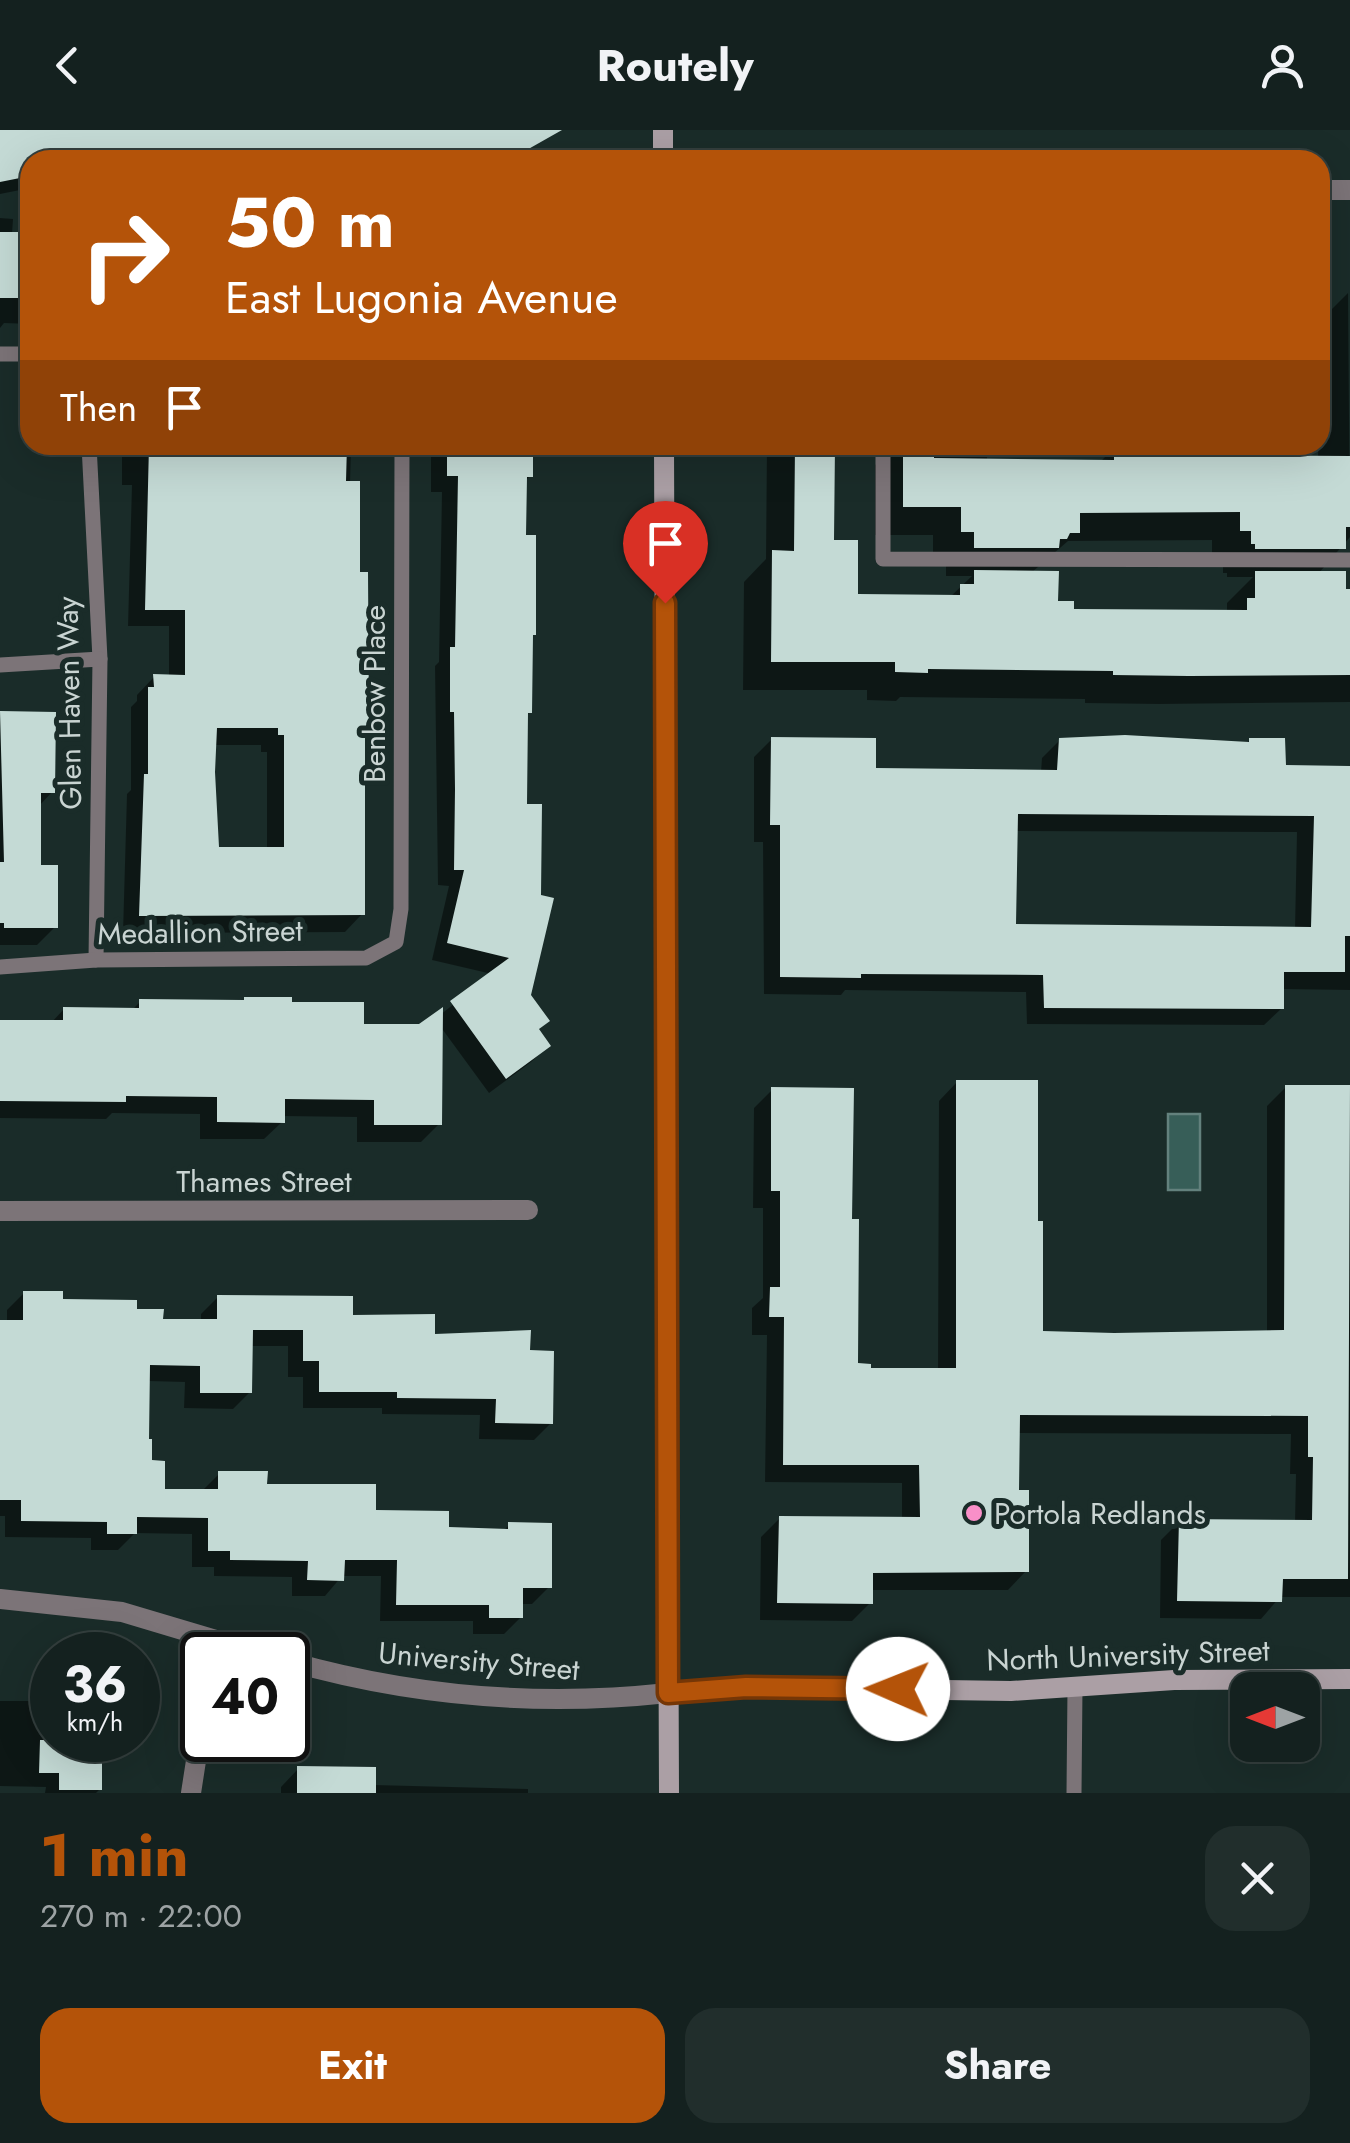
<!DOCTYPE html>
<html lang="en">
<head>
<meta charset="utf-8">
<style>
	body { margin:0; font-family:Jost,sans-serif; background:#212e2c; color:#f1f3f6; height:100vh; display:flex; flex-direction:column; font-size:38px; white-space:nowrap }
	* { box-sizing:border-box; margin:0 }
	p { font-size:32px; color:#9da3a4 }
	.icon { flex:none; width:55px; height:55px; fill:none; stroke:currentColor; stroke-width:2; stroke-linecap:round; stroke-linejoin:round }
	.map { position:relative; height:1663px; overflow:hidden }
	.details { display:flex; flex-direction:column; background:#14211f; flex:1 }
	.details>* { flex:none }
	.guide { position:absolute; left:20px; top:20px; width:1310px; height:305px; border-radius:30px; box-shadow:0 10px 40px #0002,0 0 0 2px #333e3d; background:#b45309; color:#fff; overflow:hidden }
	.needle { width:65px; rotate:270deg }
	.buttons { position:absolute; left:1230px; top:1542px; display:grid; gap:20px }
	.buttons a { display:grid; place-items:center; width:90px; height:90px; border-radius:20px; background:#14211f; box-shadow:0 10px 40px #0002,0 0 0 2px #333e3d; font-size:50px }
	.speed { position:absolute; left:30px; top:1502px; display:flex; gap:20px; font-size:50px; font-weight:700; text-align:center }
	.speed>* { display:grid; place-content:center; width:130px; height:130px; border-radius:50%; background:#14211f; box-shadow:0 10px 40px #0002,0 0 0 2px #333e3d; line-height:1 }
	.speed small { font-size:25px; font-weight:400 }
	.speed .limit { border:5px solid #111; border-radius:15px; background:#fff; color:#111 }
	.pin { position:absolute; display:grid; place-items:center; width:85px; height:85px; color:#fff; margin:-102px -42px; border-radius:50% 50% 50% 0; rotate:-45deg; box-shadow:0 0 10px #0007 }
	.pin .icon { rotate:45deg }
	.me { position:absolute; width:110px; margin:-55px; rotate:271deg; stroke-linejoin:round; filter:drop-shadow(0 0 8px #0008) }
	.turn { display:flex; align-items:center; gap:35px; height:210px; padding:0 40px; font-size:45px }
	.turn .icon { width:130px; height:130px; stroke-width:2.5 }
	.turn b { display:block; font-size:70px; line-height:85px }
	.then { display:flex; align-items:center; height:95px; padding:0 40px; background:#0003; gap:20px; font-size:38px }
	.round { display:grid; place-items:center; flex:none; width:105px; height:105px; border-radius:30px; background:#212e2c }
	.summary { display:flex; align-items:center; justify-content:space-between; height:170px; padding:0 40px }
	h1 { font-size:60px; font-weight:700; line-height:75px; color:#b45309 }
	.button { display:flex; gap:20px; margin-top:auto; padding:20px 40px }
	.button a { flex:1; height:115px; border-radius:30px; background:#b45309; color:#fff; font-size:40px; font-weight:700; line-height:115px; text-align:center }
	.button a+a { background:#212e2c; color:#f1f3f6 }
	header { display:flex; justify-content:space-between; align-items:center; height:130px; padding:0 40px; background:#14211f; font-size:45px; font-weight:700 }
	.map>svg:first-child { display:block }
	.water { fill:#375e58; stroke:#63817d; stroke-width:2.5 }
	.shadow { fill:#0007; fill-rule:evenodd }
	.building { fill:#c4dad5; fill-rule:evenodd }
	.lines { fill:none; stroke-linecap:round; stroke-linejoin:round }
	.lane { stroke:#7c7478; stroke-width:15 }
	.street { stroke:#7c7478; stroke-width:20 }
	.secondary { stroke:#ab9fa5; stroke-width:20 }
	.route-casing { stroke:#753606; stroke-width:25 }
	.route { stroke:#b45309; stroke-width:18 }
	.poi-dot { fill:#f98fc8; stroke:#1a2c29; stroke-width:4 }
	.labels { text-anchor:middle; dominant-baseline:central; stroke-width:10; stroke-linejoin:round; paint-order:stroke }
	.street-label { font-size:30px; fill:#c9d4d2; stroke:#1a2c29 }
	.poi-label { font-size:30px; fill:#c9d4d2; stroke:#1a2c29; text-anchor:start }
</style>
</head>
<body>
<header><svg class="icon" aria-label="back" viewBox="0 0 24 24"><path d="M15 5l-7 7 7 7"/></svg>Routely<svg class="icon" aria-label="person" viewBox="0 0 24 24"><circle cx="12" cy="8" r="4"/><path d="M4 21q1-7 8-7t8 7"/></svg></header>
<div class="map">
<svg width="1350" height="1663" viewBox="0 0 1350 1663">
	<rect width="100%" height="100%" fill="#1a2c29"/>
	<rect class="water" x="1168" y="984" width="32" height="76"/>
	<g class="shadow">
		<polygon points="0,0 524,0 532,14 517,30 30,30 30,58 0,64"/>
		<polygon points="0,88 13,89 12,104 30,104 30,194 4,193 0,198"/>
		<path d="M 1348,163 L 1350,407 L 1318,444 L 1344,462 L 1350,462 L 1350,572 L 1159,574 L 1085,573 L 1085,569 L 900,567 L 896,571 L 867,570 L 867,560 L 743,560 L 744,452 L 766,429 L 767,315 L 832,315 L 832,412 L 855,466 L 950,467 L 972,446 L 946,446 L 946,430 L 933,430 L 933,405 L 875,405 L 875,335 L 881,330 L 881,315 L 987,315 L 987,331 L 1100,332 L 1115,317 L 1214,328 L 1318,329 L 1320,191 ZM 1212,410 L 1212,429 L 1223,429 L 1223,443 L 1227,443 L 1227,447 L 1253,447 L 1227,473 L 1227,483 L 1071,481 L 1055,474 L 1031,443 L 1068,411 Z"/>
		<path d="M 122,315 L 351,315 L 350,353 L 367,596 L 362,601 L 362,784 L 345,802 L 123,803 L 127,664 L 131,660 L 131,577 L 137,571 L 137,565 L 154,547 L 169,547 L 169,496 L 128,496 L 132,355 L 122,355 ZM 213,615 L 261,615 L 261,622 L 267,622 L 267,720 L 217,719 Z"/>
		<polygon points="431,315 530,315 530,346 524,352 530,582 525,586 528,865 537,900 548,916 531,932 489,963 440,896 439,994 421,1012 357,1012 357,987 282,986 282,992 264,1009 200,1009 200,984 112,983 106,989 0,988 0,893 51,893 64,879 132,880 140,872 289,874 362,896 420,897 440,885 492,844 432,830 449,756 438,755 435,536 439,532 442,362 431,362"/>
		<polygon points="0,585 53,585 52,662 39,676 39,738 55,797 37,815 0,815"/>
		<path d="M 772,609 L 873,641 L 1041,642 L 1042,628 L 1060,610 L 1246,615 L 1250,610 L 1283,638 L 1350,638 L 1350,860 L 1282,859 L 1282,878 L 1264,895 L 1027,894 L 1026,862 L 845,860 L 841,865 L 764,864 L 763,712 L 754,712 L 754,627 ZM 1015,701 L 1297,702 L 1295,799 L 1014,797 Z"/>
		<polygon points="957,952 1035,1093 1040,1204 1267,1203 1267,976 1286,957 1350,957 1350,1467 1280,1467 1261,1489 1160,1488 1161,1410 1180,1391 1295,1392 1296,1344 1290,1344 1291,1304 1017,1303 1017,1362 1026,1441 1008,1460 871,1460 871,1472 852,1491 760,1490 761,1407 780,1388 902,1389 902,1353 765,1352 767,1205 752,1205 752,1178 763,1168 763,1078 753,1078 754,978 772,960 850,1091 855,1236 869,1240 938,1240 939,971"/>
		<polygon points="24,1163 135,1181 161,1192 201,1192 201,1184 218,1167 350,1187 527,1223 551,1293 534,1310 479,1309 480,1285 382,1284 382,1278 303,1278 303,1247 288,1247 288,1216 250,1216 250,1262 233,1279 184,1278 185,1252 148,1251 146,1312 150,1333 162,1361 202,1361 219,1344 447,1400 502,1402 509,1395 549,1457 532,1474 521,1474 521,1487 504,1504 473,1504 473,1491 380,1491 381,1446 342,1446 325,1466 292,1466 292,1447 214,1446 214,1437 192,1437 192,1404 135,1403 118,1420 91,1420 91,1408 5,1407 5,1386 0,1386 0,1192 7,1192 7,1180"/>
		<polygon points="0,1571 52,1571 52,1610 100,1610 100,1659 96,1663 45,1663 46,1657 0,1656"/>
		<polygon points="298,1639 374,1655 528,1659 528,1663 281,1663 281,1657"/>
	</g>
	<g class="building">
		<polygon points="0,0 562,0 509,30 485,30 478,18 457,30 30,30 30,46 0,52"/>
		<rect x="0" y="102" width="30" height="66"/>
		<path d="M 149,315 L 347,315 L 346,351 L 360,351 L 360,442 L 368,442 L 369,597 L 365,597 L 365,785 L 139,786 L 144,644 L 148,644 L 148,557 L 154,557 L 153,544 L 185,545 L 185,480 L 145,480 ZM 217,598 L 278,598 L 278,605 L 284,605 L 284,717 L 219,717 L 215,642 Z"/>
		<polygon points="447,315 533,315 533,347 527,347 526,405 536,405 536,505 533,505 532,583 528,583 527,674 542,674 541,765 554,768 531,865 550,891 539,899 551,916 506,949 450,871 509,828 447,813 464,740 454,740 455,659 454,582 450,582 450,517 455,517 458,346 447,346"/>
		<polygon points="795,315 835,315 834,410 858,410 858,464 960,465 960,454 974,454 974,440 1059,441 1058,471 1074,471 1074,479 1247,480 1247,468 1255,468 1255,441 1346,441 1346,459 1350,459 1350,545 1189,546 1113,545 1113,541 928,539 928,543 895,542 895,532 771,532 772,420 794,421"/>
		<polygon points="903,315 934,315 934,328 1114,330 1114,315 1148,315 1148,318 1216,316 1216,325 1350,326 1350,397 1346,397 1346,419 1255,419 1255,414 1251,414 1251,401 1240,401 1240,382 1080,383 1080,403 1070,403 1067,409 1060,409 1059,418 974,418 974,402 961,402 961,377 903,377"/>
		<polygon points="0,581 56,582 55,663 41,663 41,735 58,735 58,798 4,798 4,793 0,793 0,732 4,732"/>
		<path d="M 1125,605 L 1249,612 L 1249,608 L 1285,608 L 1286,635 L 1350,636 L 1350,806 L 1345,806 L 1345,842 L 1284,842 L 1284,879 L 1044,878 L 1043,845 L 861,844 L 861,848 L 780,847 L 780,695 L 770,695 L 771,607 L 876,608 L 876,638 L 1057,640 L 1059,608 ZM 1018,684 L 1314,686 L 1311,797 L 1016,794 Z"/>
		<polygon points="244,867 292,867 292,872 364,872 364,894 419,894 443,877 442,995 374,995 374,970 285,969 285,993 217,992 217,967 126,966 126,972 0,971 0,890 63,890 63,877 139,878 139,869 244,870"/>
		<polygon points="956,950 1038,950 1038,1091 1043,1091 1043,1201 1114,1203 1284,1200 1285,955 1350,955 1348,1449 1283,1449 1282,1472 1177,1471 1179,1389 1312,1390 1313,1327 1308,1327 1308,1286 1020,1285 1019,1360 1029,1360 1029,1442 873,1443 873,1474 777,1473 779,1386 920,1387 919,1335 783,1335 784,1187 769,1187 770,1157 780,1157 780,1061 771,1061 771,957 854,958 852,1089 859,1089 858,1233 871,1234 871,1238 956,1238"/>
		<polygon points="23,1161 63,1161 63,1169 137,1170 137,1179 164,1179 163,1189 217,1189 217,1165 353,1166 353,1185 435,1184 435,1204 531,1200 530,1220 554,1221 553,1294 495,1293 496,1269 397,1268 397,1262 319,1262 319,1231 303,1231 303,1200 253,1200 252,1263 200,1263 200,1236 150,1235 149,1309 152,1309 152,1330 165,1331 165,1359 218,1359 218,1341 268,1341 267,1354 376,1354 376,1380 449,1381 449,1397 508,1399 508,1392 552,1393 552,1458 523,1458 523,1488 489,1488 489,1475 396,1475 397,1430 345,1430 344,1451 307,1450 308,1431 230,1430 230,1421 208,1421 208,1388 137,1387 137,1404 107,1404 107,1392 21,1391 21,1370 0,1370 0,1190 23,1190"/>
		<polygon points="40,1610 102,1610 102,1660 59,1660 59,1643 39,1643"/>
		<polygon points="297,1636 376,1637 376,1663 297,1663"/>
	</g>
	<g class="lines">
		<g class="lane">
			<polyline points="0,224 30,224"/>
			<polyline points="89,315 100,529 96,830"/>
			<polyline points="883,315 883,429 1350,430"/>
			<polyline points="0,535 100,529"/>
			<polyline points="0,837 96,830 366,828 396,812 401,779 402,315"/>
			<polyline points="1074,1663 1075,1558"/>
		</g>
		<g class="street">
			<polyline points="1320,60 1350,60"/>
			<polyline points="0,1081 528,1080"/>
			<polyline points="0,1469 122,1482 266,1525"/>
			<path d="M 288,1531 C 414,1567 538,1577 668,1563"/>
			<polyline points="191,1663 202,1592"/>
		</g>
		<g class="secondary">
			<polyline points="663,0 663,30"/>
			<polyline points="664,315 669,1663"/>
			<polyline points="668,1563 747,1557 1011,1561 1174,1550 1350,1549"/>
		</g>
	</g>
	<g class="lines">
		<defs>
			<polyline id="route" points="665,473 668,1563 746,1557 898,1559"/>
		</defs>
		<use href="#route" class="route-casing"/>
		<use href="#route" class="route"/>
	</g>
	<circle class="poi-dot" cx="974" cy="1383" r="10"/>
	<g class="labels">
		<g class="street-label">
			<text transform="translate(374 564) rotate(-90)">Benbow Place</text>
			<text transform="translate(69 573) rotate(-91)">Glen Haven Way</text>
			<text transform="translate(200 802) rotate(-1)">Medallion Street</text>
			<text x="264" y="1051">Thames Street</text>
			<text transform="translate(1128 1525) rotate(-2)">North University Street</text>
			<text transform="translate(479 1531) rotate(5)">University Street</text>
		</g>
		<g class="poi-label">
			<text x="994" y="1383">Portola Redlands</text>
		</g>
	</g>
</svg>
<div class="buttons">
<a><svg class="needle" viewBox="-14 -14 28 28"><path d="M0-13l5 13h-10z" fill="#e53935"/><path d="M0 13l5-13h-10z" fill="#9da3a4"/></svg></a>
</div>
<div class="speed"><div>36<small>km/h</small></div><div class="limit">40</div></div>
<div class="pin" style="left:665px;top:473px;background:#d93025"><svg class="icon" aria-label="arrive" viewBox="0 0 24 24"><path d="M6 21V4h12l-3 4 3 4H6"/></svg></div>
<svg class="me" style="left:898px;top:1559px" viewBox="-20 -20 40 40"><circle r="19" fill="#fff"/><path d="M0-13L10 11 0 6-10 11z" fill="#b45309"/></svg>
<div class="guide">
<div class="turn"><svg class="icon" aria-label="right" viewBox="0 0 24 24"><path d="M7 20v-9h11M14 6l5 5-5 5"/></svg><div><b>50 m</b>East Lugonia Avenue</div></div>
<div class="then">Then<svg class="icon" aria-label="arrive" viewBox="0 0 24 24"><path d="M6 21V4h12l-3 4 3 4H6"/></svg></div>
</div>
</div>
<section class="details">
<div class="summary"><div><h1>1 min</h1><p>270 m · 22:00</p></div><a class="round"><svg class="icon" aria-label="close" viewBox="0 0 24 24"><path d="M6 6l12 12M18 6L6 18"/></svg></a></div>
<div class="button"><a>Exit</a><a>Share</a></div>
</section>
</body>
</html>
